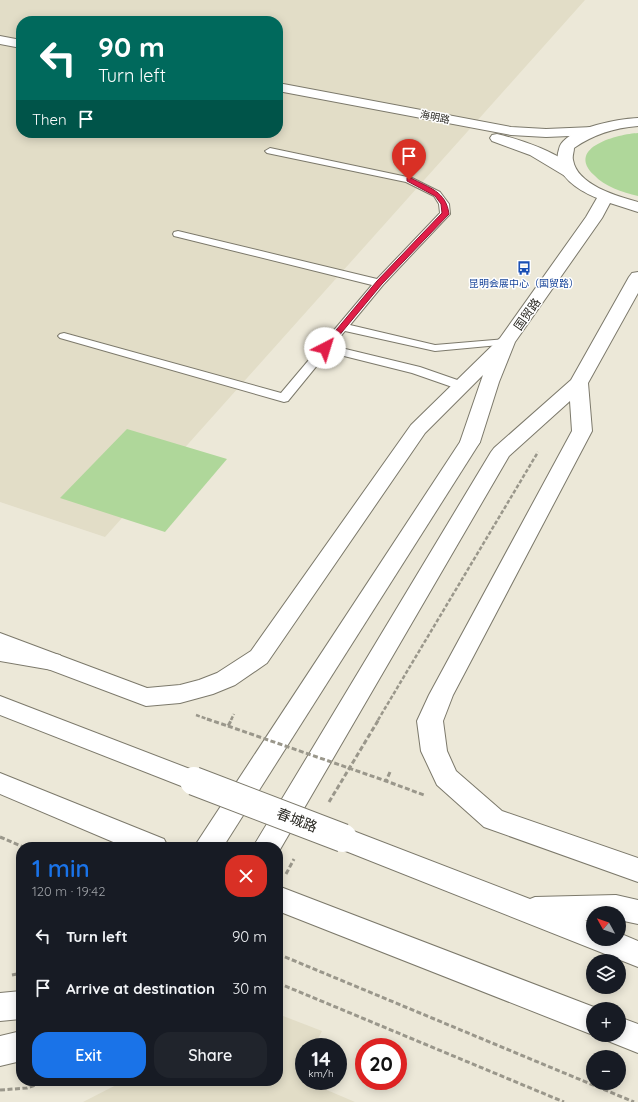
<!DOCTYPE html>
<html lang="en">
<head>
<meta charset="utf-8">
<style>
	body { margin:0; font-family:Quicksand,"Noto Sans SC",sans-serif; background:#20242c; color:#f1f3f6; height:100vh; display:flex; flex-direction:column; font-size:15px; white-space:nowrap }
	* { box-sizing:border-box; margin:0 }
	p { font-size:13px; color:#9ea1a6 }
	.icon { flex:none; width:22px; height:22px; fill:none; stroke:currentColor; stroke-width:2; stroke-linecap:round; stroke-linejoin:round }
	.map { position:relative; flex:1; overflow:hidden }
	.details { position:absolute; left:16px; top:842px; width:267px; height:244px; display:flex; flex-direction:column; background:#171b24; border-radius:16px; box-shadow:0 2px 10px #0003 }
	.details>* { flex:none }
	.top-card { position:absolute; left:16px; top:16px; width:267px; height:122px; border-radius:16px; box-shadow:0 2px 10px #0003; background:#00695c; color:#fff; overflow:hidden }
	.needle { width:26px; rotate:310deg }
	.buttons { position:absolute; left:586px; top:906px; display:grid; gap:8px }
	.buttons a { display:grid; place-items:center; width:40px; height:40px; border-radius:50%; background:#171b24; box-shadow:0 2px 10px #0003; font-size:20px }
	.speed { position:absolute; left:295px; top:1038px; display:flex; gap:8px; font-size:20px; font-weight:700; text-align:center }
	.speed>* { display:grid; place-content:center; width:52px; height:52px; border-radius:50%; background:#171b24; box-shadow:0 2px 10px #0003; line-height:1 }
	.speed small { font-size:10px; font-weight:400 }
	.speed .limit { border:6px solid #d22; background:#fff; color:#111 }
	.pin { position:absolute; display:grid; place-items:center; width:34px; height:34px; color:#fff; margin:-41px -17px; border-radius:50% 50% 50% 0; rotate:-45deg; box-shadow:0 0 4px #0007 }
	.pin .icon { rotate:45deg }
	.me { position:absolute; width:44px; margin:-22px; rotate:40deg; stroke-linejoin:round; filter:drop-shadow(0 0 3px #0008) }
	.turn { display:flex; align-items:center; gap:14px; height:84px; padding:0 16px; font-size:18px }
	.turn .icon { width:52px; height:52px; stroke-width:2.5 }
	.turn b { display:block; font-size:28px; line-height:34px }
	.then { display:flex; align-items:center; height:38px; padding:0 16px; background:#0003; gap:8px; font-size:15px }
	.round { display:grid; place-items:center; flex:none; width:42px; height:42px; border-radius:16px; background:#20242c }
	.overview { display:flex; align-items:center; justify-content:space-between; height:68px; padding:0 16px }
	h1 { font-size:24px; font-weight:600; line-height:30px; color:#1a73e8 }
	.cta { display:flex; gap:8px; margin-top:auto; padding:8px 16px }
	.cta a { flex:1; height:46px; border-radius:16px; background:#1a73e8; color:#fff; font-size:16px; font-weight:600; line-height:46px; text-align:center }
	.cta a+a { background:#20242c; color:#f1f3f6 }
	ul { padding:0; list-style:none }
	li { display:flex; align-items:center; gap:12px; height:52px; padding:0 16px }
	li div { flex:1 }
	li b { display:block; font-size:15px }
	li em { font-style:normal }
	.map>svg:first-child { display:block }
	.built { fill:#e2ddc7; fill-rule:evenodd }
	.green { fill:#afd79a }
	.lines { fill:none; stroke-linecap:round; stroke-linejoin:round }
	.service-casing { stroke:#7c796b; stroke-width:2 }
	.tertiary-casing { stroke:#7c796b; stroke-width:2 }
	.secondary-casing { stroke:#7c796b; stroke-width:2 }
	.primary-casing { stroke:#7c796b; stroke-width:2 }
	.path-far1 { stroke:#9a978b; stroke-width:2.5; stroke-dasharray:4 2; stroke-linecap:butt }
	.path { stroke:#9a978b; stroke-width:3; stroke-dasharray:5 2.5; stroke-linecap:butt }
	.service { fill:#fff; fill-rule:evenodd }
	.tertiary { fill:#fff; fill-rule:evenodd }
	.secondary { fill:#fff; fill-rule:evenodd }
	.primary { fill:#fff; fill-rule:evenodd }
	.primary-bridge-casing { stroke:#7c796b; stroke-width:30; stroke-linecap:butt }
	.path-bridge { stroke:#9a978b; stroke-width:3; stroke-dasharray:5 2.5; stroke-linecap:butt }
	.primary-bridge { stroke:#fff; stroke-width:28 }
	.route { fill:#e11d48; stroke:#92132f }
	.labels { text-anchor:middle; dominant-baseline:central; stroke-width:3; stroke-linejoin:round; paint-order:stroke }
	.far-street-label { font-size:10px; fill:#282721; stroke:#fff }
	.far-transit-label { font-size:10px; fill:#164399; stroke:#fff }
	.street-label { font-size:12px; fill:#282721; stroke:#fff }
	.near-street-label { font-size:14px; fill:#282721; stroke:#fff }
</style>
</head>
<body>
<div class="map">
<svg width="638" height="1102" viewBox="0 0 638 1102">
	<rect width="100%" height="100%" fill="#ece8d8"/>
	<g class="built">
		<path d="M 0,0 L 585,0 L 105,537 L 0,502 ZM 21,21 L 278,21 L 278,133 L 21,133 Z"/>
		<polygon points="278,1014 322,1031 314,1047 304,1047 304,1071 301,1079 355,1102 83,1102 124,1081 278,1081"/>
	</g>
	<g class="green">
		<path d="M 638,133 L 638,196 C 622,192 605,187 594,175 C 565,147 619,134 638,133 Z"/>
		<polygon points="127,429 227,459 165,532 60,498"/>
	</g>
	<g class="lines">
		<defs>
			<polygon id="service" points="270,148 412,178 440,192 449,204 450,214 383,285 350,325 435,345 506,339 510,340 512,342 510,344 435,351 345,331 333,346 420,367 466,383 468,386 466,389 458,389 412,373 328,352 288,401 284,402 60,338 58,336 60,334 64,333 281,393 372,285 174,236 173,234 174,232 178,231 377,279 440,213 439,204 434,196 406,182 267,153 265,151"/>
			<g id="tertiary">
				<polygon points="0,36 21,40 21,48 0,44"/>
				<polygon points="278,83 511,127 546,129 593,127 598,128 600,131 598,134 593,135 546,137 511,135 278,91"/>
				<path d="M 497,134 C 519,139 565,154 578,173 L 575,176 L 570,178 L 565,176 L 530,155 L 492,141 L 490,138 L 492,135 Z"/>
			</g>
			<g id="secondary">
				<path d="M 638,118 L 638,126 C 614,128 594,134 574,148 C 574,152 572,156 573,160 C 577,185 617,196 638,202 L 638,212 L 610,203 L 602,218 L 515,342 L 499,382 L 480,442 L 477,446 L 470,448 L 463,446 L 460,442 L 483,375 L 425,433 L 267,663 L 235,685 L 213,694 L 180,703 L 146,706 L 0,651 L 0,633 L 147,688 L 180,685 L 199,680 L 217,673 L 251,651 L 411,425 L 500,338 L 586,217 L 597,198 C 580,191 554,176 558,153 C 559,150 559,147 561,144 C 573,127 618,119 638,118 Z"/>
				<polygon points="638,272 638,293 588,383 592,431 453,695 443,721 447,751 456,771 502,811 638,858 638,882 484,827 437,785 421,751 417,721 429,695 572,431 570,401 509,456 278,853 278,847 253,847 491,452 494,448 571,380 629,277 632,273"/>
				<polygon points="21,1031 21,1061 0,1066 0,1036"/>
			</g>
			<g id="primary">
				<polygon points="470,436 477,438 480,442 223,847 194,847 460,442 463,438"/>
				<polygon points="0,643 60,655 64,661 60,667 52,670 0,661"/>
				<polygon points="0,696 203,774 207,781 203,788 194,791 0,715"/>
				<polygon points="0,773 164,839 168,847 125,847 0,794"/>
				<polygon points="343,827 530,899 535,897 616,895 638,900 638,924 619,920 619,913 593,913 593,920 585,920 593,923 593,939 619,939 619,933 638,941 638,967 333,846 329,838 333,830"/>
				<polygon points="278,886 599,1009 593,1009 593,1035 278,911"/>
				<polygon points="21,991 21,1019 0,1021 0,993"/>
				<polygon points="619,1017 638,1024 638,1053 608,1041 605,1035 619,1035"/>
			</g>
		</defs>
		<use href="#service" class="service-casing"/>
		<use href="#tertiary" class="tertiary-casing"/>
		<use href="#secondary" class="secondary-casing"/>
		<use href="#primary" class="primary-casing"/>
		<g class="path-far1">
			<polyline points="196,715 210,720"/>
			<polyline points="231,720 234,714"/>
			<polyline points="378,720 538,452"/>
		</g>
		<g class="path">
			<polyline points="207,719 228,726 232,719"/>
			<polyline points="390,772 386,781 424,795"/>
			<polyline points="329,802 379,719"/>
			<polyline points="0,837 23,847"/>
			<polyline points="286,874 294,859"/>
			<polyline points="278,954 634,1102"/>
			<polyline points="12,975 21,973"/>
			<polyline points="278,983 564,1102"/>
			<polyline points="0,1090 27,1088 47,1081"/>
		</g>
		<use href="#service" class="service"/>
		<use href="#tertiary" class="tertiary"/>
		<use href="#secondary" class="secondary"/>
		<use href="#primary" class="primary"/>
		<defs>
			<polyline id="primary-bridge" points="194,781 343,838"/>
		</defs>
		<use href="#primary-bridge" class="primary-bridge-casing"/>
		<polyline class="path-bridge" points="228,726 386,781"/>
		<use href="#primary-bridge" class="primary-bridge"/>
	</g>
	<path class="route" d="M 407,178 L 411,178 C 429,188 446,191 449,214 L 382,284 L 327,350 L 322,350 L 322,347 L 377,281 L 442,213 L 441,204 L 435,196 L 407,181 Z"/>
	<defs>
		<symbol id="bus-bare" viewBox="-9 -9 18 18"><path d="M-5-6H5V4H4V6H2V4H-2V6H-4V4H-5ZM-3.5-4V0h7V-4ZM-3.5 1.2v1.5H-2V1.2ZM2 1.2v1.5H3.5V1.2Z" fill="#1a4fb4" stroke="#fff" stroke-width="2.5" paint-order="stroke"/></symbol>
	</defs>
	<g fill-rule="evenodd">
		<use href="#bus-bare" x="514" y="258" width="20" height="20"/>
	</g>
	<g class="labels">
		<g class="far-street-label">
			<text transform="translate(435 117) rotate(11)">海明路</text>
		</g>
		<g class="far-transit-label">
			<text x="524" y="283">昆明会展中心（国贸路）</text>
		</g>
		<g class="street-label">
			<text transform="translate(527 314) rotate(-55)">国贸路</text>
		</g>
		<g class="near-street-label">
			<text transform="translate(297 820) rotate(21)">春城路</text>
		</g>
	</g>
</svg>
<div class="buttons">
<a><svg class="needle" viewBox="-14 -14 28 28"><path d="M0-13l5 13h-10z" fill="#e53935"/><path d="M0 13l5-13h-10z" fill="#9ea1a6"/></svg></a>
<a><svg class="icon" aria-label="layers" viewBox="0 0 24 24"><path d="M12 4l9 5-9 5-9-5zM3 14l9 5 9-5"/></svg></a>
<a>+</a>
<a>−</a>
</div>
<div class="speed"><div>14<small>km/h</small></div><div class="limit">20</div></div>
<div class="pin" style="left:409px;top:180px;background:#d93025"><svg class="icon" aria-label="arrive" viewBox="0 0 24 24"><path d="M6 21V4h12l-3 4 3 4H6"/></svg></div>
<svg class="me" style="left:325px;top:348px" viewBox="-20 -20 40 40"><circle r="19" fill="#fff"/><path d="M0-13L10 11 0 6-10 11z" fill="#e11d48"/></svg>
<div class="top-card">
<div class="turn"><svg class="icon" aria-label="left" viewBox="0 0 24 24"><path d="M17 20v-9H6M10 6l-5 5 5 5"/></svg><div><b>90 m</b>Turn left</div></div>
<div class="then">Then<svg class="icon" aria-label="arrive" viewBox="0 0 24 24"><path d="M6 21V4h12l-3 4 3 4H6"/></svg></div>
</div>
<section class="details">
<div class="overview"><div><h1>1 min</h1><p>120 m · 19:42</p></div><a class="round" style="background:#d93025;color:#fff"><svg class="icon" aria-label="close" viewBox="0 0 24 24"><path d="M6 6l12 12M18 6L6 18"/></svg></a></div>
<ul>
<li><svg class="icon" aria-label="left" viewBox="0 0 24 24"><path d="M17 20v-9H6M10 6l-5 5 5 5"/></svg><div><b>Turn left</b></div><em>90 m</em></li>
<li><svg class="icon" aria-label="arrive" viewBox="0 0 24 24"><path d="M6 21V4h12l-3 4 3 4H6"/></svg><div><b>Arrive at destination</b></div><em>30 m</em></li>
</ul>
<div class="cta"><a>Exit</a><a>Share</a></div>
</section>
</div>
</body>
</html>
